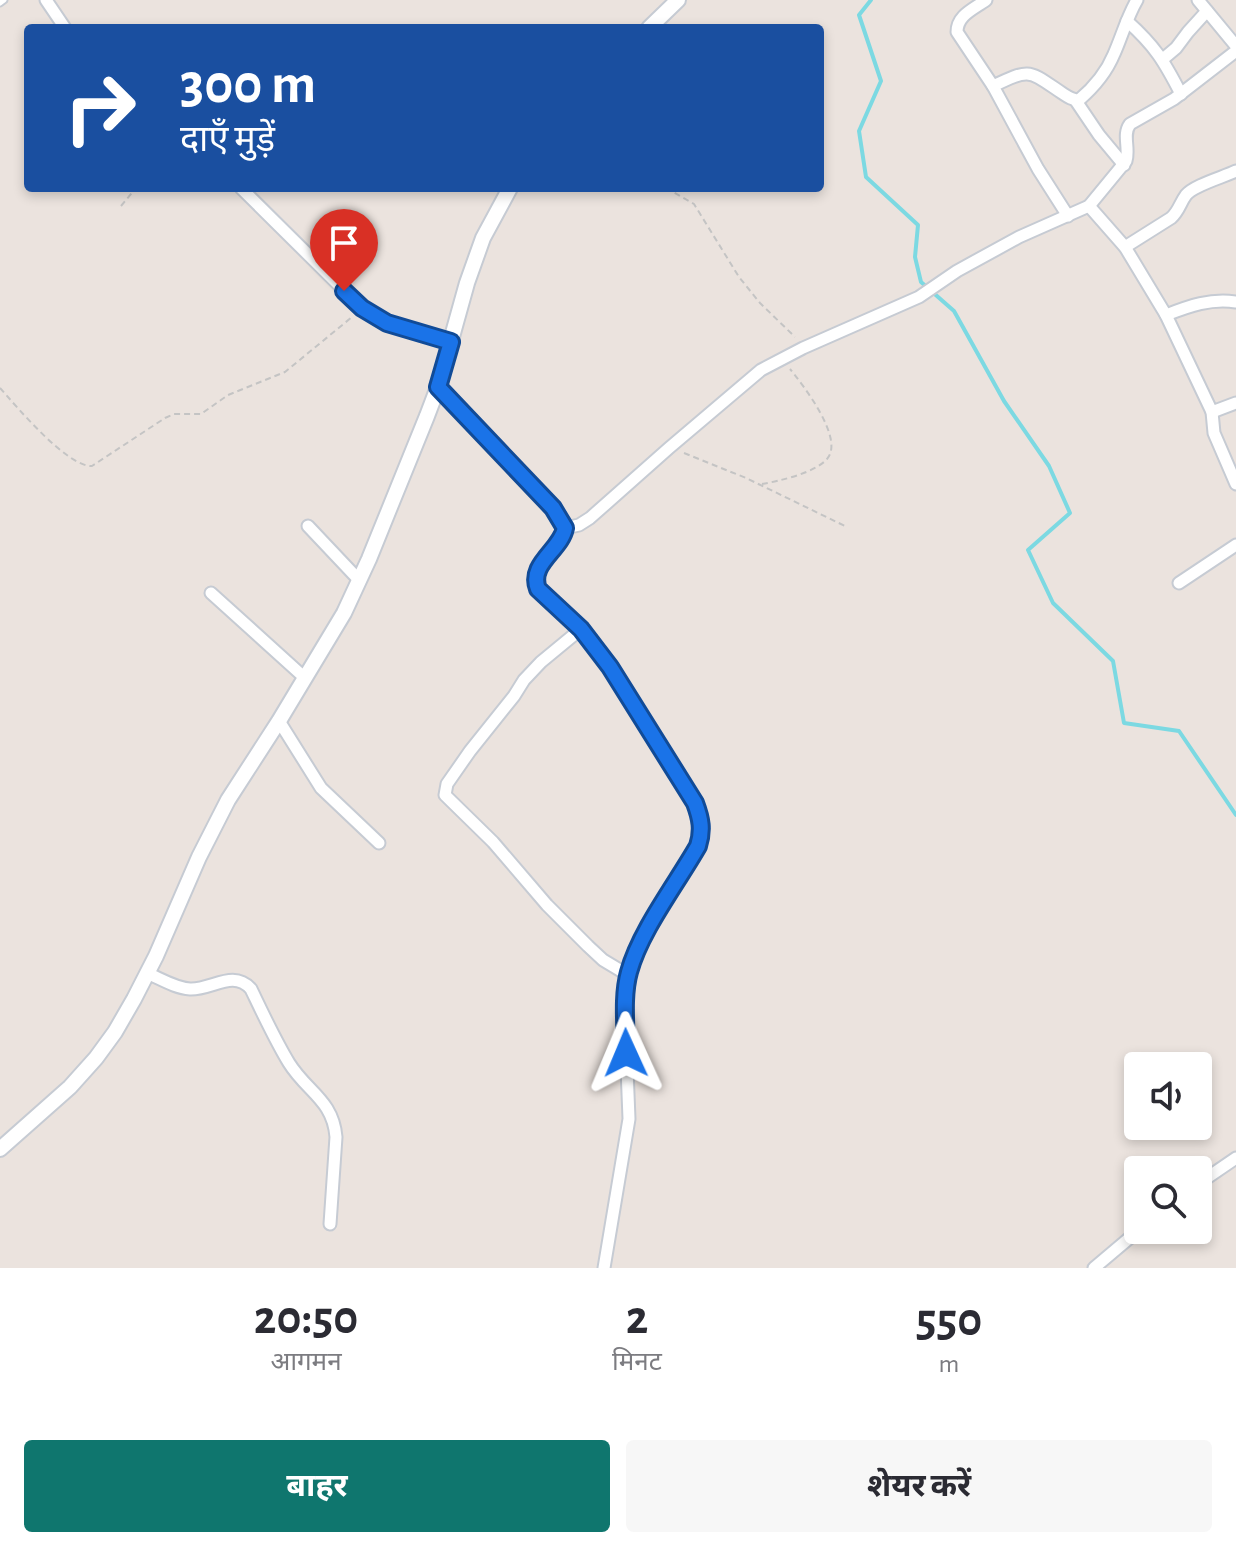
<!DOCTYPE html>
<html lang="hi">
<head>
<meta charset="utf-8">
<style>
	body { margin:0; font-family:"Alegreya Sans","Noto Sans Devanagari",sans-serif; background:#f7f7f7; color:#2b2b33; height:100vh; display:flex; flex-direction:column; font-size:30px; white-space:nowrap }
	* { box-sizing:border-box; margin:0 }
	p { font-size:26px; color:#7c7c81 }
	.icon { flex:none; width:44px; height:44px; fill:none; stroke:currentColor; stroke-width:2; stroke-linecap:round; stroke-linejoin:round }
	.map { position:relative; height:1268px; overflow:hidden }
	.side { display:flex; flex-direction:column; background:#fff; flex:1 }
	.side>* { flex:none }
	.top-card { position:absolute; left:24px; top:24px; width:800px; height:168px; border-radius:8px; box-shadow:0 4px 12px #0003; background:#1a4fa0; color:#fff; overflow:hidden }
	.buttons { position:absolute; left:1124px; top:1052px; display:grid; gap:16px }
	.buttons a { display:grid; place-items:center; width:88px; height:88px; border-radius:8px; background:#fff; box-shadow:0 4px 12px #0003; font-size:40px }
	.pin { position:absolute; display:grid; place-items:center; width:68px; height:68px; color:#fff; margin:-82px -34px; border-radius:50% 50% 50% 0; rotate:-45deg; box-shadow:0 0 8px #0007 }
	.pin .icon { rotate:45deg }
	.me { position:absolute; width:88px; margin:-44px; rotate:359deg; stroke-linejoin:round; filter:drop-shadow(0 0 6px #0008) }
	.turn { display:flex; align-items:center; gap:28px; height:168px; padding:0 24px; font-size:36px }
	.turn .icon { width:104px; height:104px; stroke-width:2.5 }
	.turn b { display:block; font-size:56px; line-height:68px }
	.eta { display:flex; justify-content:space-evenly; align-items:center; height:136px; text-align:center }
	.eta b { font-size:48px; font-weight:700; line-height:56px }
	.button { display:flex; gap:16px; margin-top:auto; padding:16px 24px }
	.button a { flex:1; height:92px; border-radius:8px; background:#0f766e; color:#fff; font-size:32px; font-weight:700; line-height:92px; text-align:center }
	.button a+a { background:#f7f7f7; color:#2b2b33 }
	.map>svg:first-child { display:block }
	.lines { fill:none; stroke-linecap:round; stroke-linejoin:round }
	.stream { stroke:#7cd9e2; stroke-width:4 }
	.service-casing { stroke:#c6cbd3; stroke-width:9 }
	.minor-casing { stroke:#c6cbd3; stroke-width:15 }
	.tertiary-casing { stroke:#c6cbd3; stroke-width:18 }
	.path { stroke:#c4c4c4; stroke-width:2; stroke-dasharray:6 4; stroke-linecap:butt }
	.service { stroke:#fff; stroke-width:5 }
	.minor { stroke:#fff; stroke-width:11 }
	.tertiary { stroke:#fff; stroke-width:14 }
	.route-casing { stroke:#114b97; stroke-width:20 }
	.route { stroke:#1a73e8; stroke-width:14 }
</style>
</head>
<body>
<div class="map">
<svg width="1236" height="1268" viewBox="0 0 1236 1268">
	<rect width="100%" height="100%" fill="#ebe3de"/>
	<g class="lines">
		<polyline class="stream" points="871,0 859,15 881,81 859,131 866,177 918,225 915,257 921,282 954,311 1004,401 1049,466 1070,513 1028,550 1053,603 1113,661 1124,723 1179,731 1236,815"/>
		<defs>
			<polyline id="service" points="0,3 4,0"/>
			<g id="minor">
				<polyline points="46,0 65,28"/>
				<path d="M 986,0 C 974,9 957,15 957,32 L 993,86"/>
				<polyline points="1198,0 1236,46"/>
				<path d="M 1127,21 C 1155,46 1164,61 1181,94"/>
				<polyline points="1163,59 1176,48 1188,32 1207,11"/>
				<polyline points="1076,101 1099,135 1124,165"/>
				<polyline points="241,188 362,308 387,323 451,342"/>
				<polyline points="1089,206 1125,247 1166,315 1212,412 1214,433 1236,484"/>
				<path d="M 1068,216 L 1038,169 L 993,86 C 1031,68 1028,70 1062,93 C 1068,97 1072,100 1079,100 C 1093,88 1107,71 1114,54 C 1122,36 1127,17 1137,0"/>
				<path d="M 1125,247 L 1171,218 C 1179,211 1180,203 1186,195 C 1194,185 1224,177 1236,171"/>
				<path d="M 1166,315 C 1189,306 1211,298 1236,302"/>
				<path d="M 438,387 L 562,520 C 575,548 526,560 538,589 L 581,629 L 600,653 L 695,803 C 701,819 703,830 698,846 L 640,943 L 628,975 L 625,1017 L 629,1119 L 604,1268"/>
				<polyline points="1212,412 1236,403"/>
				<polyline points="308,526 359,580"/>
				<path d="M 565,528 L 579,525 L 590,518 L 669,448 L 761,370 L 803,348 L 919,297 L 957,271 L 1019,237 L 1089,206 L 1126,161 C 1130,148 1122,135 1130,124 L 1174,99 L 1236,51"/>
				<polyline points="1179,583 1236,545"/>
				<polyline points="211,593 305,678"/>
				<polyline points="581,629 541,662 524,680 514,696 470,751 447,784 445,795 493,842 547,905 588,946 603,960 628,975"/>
				<polyline points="279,721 321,788 379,843"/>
				<path d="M 147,973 C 161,979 175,988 190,989 C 212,990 233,969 251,989 C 263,1014 275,1040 289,1063 C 307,1092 333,1100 336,1137 L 330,1224"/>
				<polyline points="1198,1184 1236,1158"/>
				<polyline points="1094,1268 1139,1230"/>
			</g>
			<g id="tertiary">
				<polyline points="649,28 678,0"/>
				<polyline points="0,1149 70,1087 96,1058 115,1032 134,999 156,956 199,857 228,800 279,721 344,613 369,559 427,416 438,387 467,283 483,238 510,188"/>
			</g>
		</defs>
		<use href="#service" class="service-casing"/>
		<use href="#minor" class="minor-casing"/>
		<use href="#tertiary" class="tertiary-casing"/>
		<g class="path">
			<polyline points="666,188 694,204 739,277 760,303 795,337"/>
			<polyline points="121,206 136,188"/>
			<path d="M 0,388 C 17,407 67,467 92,466 L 165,418 L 174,414 L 201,414 L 228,395 L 285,372 L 352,317"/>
			<polyline points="684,453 746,478 847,527"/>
			<path d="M 762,484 C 779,481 815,473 827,459 C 845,439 803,385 790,369"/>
		</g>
		<use href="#service" class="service"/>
		<use href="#minor" class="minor"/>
		<use href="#tertiary" class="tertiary"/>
	</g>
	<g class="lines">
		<defs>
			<path id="route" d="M 344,291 L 362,308 L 387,323 L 451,342 L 438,387 L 553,508 L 565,528 C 561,550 528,564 538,589 L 581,629 L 610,667 L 695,803 C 701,819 703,830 698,846 C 677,883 640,931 629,972 C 622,997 626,1027 626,1053"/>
		</defs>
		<use href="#route" class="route-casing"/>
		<use href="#route" class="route"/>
	</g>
</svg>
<div class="buttons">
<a><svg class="icon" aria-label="sound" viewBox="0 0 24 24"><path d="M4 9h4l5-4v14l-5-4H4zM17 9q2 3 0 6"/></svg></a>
<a><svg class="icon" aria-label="search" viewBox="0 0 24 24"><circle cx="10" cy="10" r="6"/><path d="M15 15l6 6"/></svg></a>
</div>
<div class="pin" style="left:344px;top:291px;background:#d93025"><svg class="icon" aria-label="arrive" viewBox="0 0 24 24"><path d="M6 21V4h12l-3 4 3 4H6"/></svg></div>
<svg class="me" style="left:626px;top:1053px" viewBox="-20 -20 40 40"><path d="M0-17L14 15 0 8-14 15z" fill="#1a73e8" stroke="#fff" stroke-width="4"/></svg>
<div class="top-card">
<div class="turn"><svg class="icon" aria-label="right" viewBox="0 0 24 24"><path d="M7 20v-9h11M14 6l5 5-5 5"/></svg><div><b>300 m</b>दाएँ मुड़ें</div></div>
</div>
</div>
<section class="side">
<div class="eta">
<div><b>20:50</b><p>आगमन</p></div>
<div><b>2</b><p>मिनट</p></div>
<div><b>550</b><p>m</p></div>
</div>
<div class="button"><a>बाहर</a><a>शेयर करें</a></div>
</section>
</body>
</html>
